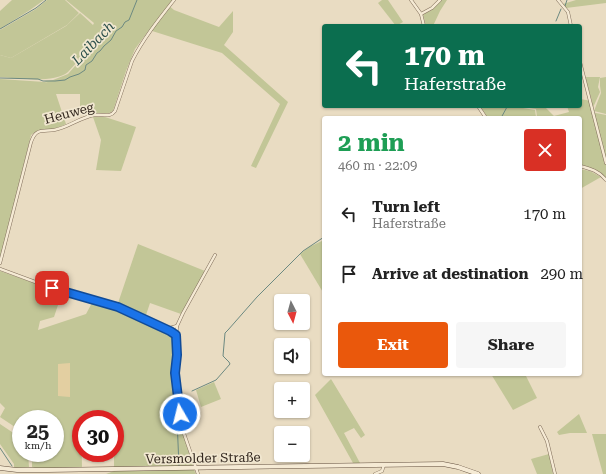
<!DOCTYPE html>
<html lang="en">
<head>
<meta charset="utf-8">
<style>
	body { margin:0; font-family:"Roboto Serif",serif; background:#f6f6f6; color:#222; height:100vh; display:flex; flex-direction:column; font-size:15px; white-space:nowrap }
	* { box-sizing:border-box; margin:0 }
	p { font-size:13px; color:#767676 }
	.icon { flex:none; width:22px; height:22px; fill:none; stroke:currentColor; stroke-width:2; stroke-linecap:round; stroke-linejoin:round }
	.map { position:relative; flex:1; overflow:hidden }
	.drawer { position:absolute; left:322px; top:116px; width:260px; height:260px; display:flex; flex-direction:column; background:#fff; border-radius:4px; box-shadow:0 1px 3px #0004 }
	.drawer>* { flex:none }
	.banner { position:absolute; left:322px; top:24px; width:260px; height:84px; border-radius:4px; box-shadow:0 1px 3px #0004; background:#0b6e4f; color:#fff; overflow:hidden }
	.needle { width:26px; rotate:174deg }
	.fabs { position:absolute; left:274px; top:294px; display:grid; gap:8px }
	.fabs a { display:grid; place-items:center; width:36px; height:36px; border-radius:4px; background:#fff; box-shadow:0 1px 3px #0004; font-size:20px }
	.speed { position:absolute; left:12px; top:410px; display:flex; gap:8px; font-size:20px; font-weight:700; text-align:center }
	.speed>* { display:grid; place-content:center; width:52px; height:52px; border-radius:50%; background:#fff; box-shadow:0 1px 3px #0004; line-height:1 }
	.speed small { font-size:10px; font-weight:400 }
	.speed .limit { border:6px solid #d22; background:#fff; color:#111 }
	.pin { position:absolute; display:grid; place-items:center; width:34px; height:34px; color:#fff; margin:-17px; border-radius:8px; box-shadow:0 2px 6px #0006 }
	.me { position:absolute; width:44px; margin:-22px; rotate:352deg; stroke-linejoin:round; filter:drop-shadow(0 0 3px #0008) }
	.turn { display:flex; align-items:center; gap:14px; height:84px; padding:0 16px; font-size:18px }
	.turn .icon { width:52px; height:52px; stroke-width:2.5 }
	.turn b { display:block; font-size:28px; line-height:34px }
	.round { display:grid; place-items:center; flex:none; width:42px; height:42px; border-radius:4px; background:#f6f6f6 }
	.head { display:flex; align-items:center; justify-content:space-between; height:68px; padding:0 16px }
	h1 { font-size:24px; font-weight:700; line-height:30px; color:#1e9e55 }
	.button { display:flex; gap:8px; margin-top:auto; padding:8px 16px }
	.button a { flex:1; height:46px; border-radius:4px; background:#ea580c; color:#fff; font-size:16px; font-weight:700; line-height:46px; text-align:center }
	.button a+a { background:#f6f6f6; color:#222 }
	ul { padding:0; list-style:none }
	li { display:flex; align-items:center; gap:12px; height:60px; padding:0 16px }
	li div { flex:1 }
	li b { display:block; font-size:15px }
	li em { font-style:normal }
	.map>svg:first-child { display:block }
	.green { fill:#c2c697 }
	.sand { fill:#e3cfa1 }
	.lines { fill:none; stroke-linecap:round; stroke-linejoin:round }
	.stream { stroke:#6c8981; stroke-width:1 }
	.street-casing { stroke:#816e5b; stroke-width:3.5 }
	.secondary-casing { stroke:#634f3e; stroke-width:5 }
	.street { stroke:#f5ead4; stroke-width:2.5 }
	.secondary { stroke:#f5ead4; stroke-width:4 }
	.route-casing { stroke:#114b97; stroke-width:10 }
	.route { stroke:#1a73e8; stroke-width:7 }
	.labels { text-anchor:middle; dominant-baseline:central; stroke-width:3.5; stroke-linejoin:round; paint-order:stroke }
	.street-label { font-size:13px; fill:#32271e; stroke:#f1e7d0 }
	.water-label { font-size:14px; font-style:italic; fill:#2e514d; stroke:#f1e7d0 }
</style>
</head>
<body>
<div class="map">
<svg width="606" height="474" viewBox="0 0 606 474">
	<rect width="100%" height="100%" fill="#e9dcc2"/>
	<g class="green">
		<polygon points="12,0 44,0 30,10 0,29 0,11"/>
		<polygon points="47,0 65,0 79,13 67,25 11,58 0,55 0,30 36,9"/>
		<path d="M 66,0 L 173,0 L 168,5 L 174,10 L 219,27 L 233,11 L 233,32 L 224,45 L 288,102 L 256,168 L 251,166 L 280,104 L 222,53 L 149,30 L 135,49 L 126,71 L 113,111 L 109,113 L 91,114 L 93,102 L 90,114 L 88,115 L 88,108 L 81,109 L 80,106 L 80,94 L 56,94 L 66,124 C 62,126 57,128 53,129 C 46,131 38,129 31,135 L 0,261 L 0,79 L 45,82 L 48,83 L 44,81 L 53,80 L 68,74 L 98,40 C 86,48 78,62 68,72 C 54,84 17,78 0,77 L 0,55 L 11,58 L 66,26 L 80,13 L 93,25 L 94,23 Z"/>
		<polygon points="382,0 388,0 403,22 396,26 378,3"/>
		<polygon points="439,0 447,0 440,11 433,26 426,26 423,14 430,11"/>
		<polygon points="576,0 606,0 606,3 566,8 563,4"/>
		<polygon points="585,77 600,77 598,87 600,92 591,112 606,115 606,178 603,175 580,166 580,118 532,118 537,117 536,109 518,106 544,106 554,116 569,112 567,106 580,106 580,99 592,101"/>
		<polygon points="606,77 606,114 594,111 601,93 600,86 600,78"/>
		<polygon points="480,106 511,106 535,110 536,117 527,118 488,118"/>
		<polygon points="93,117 105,117 136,127 121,171 96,170 101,140"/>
		<polygon points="580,169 590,171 601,177 580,189"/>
		<polygon points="324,240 324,294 300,254 309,247"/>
		<polygon points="138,244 205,271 181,314 150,303 145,318 117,306"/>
		<polygon points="0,271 62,293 54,317 40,321 38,330 86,314 93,301 120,311 161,329 167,330 175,337 176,356 174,373 175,393 180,425 193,465 192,466 196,474 106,474 114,471 114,453 115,453 115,419 81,419 82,468 35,468 32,467 32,453 55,453 55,419 21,419 21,431 0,417 5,408 0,403"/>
		<polygon points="491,374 525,374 537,398 513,410"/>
		<polygon points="331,379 365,435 361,438 354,428 344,433 360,463 353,463 315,395"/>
		<polygon points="214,382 221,399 201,407 196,390"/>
		<polygon points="579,414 587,433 570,433 559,435 557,432"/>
		<polygon points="0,424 21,438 21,453 28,453 29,467 14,468 14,464 0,444"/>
		<polygon points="592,434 606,434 606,474 603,474"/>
		<polygon points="549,454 553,474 537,474 531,459"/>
	</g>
	<polygon class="sand" points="70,363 70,397 58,396 58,364"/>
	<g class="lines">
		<g class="stream">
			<polyline points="565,6 567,0"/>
			<polyline points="556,21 561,9"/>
			<polyline points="0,29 36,8 46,0"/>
			<polyline points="0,78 38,79 43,81 55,81 65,80 70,77 79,74 85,70 86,65 92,61 97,53 100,51 104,46 111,40 116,31 122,27 125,22 129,20 137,0"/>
			<polyline points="501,118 507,107"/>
			<polyline points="192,391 216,380 230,364 229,362 223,356 225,333 228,330 257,297 303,251 324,237"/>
			<polyline points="176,396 179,466"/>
			<polyline points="0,448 12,466"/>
		</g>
		<defs>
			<g id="street">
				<polyline points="411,0 421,14 424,26"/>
				<polyline points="558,0 568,12 571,26"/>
				<polyline points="421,14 432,8 440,0"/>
				<polyline points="580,62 606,163"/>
				<polyline points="478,106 486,118"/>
				<path d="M 580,166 C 591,169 599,171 606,180"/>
				<path d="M 0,263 L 31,142 C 33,137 34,134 38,132 C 43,130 49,131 54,130 C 68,128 80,117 95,115 C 103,114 110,118 115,111 L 132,61 C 143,39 159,19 174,0"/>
				<polyline points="0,269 65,293 118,307 170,331 176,335"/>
				<polyline points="166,329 177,326"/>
				<polyline points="540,427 547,441 555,474"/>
				<polyline points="198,474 181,425 176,389 175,373 177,355 176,335 177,326 183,313 215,255"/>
				<polyline points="375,474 382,471 384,465"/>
			</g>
			<polyline id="secondary" points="0,468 17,470 48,470 443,464 458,467 478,474"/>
		</defs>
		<use href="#street" class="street-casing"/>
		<use href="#secondary" class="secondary-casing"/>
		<use href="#street" class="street"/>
		<use href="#secondary" class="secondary"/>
	</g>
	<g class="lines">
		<defs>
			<polyline id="route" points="52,288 118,307 170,331 176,335 177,355 175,373 180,414"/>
		</defs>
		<use href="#route" class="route-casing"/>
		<use href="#route" class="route"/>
	</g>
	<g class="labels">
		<g class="street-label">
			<text transform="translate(69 113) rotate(-15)">Heuweg</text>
			<text transform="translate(203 458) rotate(-1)">Versmolder Straße</text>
		</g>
		<g class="water-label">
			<text transform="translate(93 43) rotate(-46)">Laibach</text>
		</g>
	</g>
</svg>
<div class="fabs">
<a><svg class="needle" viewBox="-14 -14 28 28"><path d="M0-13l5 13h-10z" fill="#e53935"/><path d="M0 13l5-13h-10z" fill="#767676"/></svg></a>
<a><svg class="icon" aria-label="sound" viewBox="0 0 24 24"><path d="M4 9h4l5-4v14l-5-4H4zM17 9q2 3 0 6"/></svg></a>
<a>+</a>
<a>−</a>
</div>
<div class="speed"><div>25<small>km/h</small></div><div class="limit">30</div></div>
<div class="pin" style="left:52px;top:288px;background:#d93025"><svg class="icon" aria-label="arrive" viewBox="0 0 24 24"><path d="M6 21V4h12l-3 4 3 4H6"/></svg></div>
<svg class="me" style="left:180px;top:414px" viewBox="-20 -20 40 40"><circle r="17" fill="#1a73e8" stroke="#fff" stroke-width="3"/><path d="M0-11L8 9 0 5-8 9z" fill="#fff"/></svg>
<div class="banner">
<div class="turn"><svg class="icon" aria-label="left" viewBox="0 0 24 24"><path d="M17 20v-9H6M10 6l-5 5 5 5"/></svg><div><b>170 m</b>Haferstraße</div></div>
</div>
<section class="drawer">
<div class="head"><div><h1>2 min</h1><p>460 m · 22:09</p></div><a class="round" style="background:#d93025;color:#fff"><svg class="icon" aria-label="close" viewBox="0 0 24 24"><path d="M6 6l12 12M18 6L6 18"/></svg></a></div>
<ul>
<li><svg class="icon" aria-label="left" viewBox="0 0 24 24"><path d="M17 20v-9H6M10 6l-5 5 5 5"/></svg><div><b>Turn left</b><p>Haferstraße</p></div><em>170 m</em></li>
<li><svg class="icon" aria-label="arrive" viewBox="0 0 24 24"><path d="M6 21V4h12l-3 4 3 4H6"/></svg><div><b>Arrive at destination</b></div><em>290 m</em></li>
</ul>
<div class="button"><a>Exit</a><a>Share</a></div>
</section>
</div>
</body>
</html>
